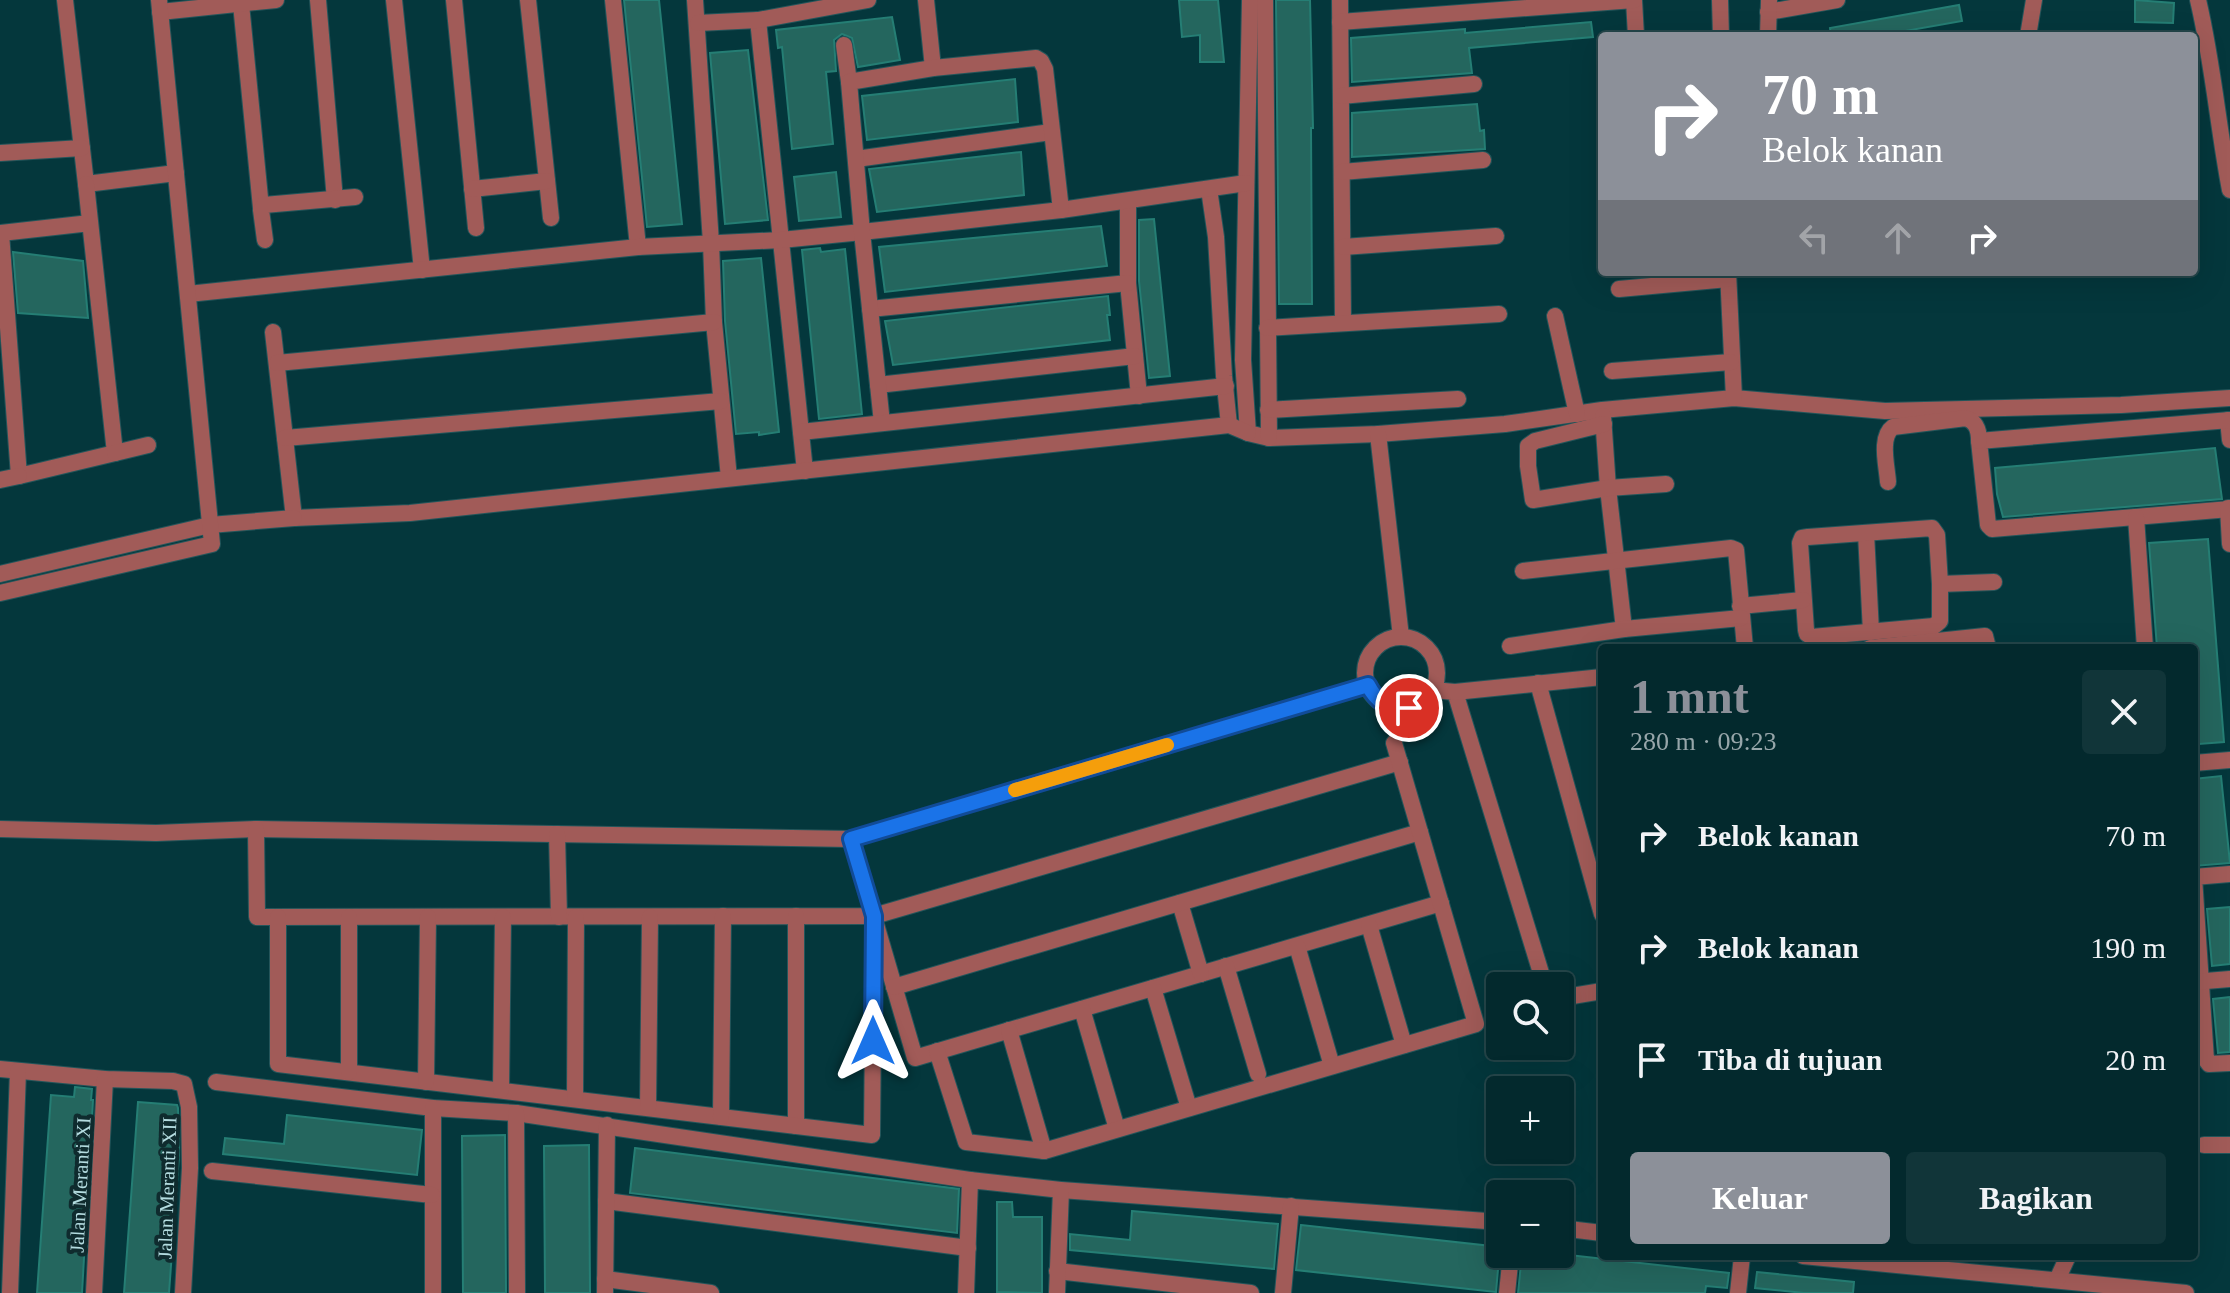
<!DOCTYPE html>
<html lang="id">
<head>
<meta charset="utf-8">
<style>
	body { margin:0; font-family:Georgia,serif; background:#113539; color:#f1f3f6; height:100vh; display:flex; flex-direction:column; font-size:30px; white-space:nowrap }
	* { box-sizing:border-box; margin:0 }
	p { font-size:26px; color:#97a6aa }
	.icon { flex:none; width:44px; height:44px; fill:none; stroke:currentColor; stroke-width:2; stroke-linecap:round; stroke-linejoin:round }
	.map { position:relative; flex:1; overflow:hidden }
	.sheet { position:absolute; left:1598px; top:644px; width:600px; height:616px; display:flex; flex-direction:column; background:#03292d; border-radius:8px; box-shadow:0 8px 32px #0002,0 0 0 2px #244549 }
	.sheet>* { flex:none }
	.top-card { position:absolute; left:1598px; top:32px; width:600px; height:244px; border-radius:8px; box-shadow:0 8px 32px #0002,0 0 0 2px #244549; background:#8c9099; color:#fff; overflow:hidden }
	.controls { position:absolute; left:1486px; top:972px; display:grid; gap:16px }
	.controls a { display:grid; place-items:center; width:88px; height:88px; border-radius:8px; background:#03292d; box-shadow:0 8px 32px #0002,0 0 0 2px #244549; font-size:40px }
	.pin { position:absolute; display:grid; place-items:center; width:68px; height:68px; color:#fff; margin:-34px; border:4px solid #fff; border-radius:50%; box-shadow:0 2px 8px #0007 }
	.me { position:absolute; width:88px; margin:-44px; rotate:0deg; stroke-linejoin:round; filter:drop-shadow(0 0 6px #0008) }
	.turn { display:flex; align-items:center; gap:28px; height:168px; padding:0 32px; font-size:36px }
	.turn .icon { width:104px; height:104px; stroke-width:2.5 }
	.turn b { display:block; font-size:56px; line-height:68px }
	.lanes { display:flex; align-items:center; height:76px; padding:0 32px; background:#0003; justify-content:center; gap:40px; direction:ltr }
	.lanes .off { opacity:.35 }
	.round { display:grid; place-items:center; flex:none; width:84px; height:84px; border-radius:8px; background:#113539 }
	.overview { display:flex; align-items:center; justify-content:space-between; height:136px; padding:0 32px }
	h1 { font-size:48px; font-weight:800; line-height:60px; color:#8c9099 }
	.action { display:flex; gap:16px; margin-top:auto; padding:16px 32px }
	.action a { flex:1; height:92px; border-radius:8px; background:#8c9099; color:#fff; font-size:32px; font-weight:800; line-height:92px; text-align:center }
	.action a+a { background:#113539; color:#f1f3f6 }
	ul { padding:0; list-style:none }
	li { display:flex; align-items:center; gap:24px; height:112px; padding:0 32px }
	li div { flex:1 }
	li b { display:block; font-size:30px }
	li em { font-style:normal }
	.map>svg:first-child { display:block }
	.building { fill:#24665e; stroke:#257e74; stroke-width:2 }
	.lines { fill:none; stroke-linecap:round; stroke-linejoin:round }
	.minor-casing { stroke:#24555a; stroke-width:18 }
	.minor { stroke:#a15b58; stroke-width:16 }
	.route-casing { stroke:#114b97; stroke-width:20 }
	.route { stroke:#1a73e8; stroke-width:14 }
	.slow { stroke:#f59e0b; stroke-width:14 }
	.labels { text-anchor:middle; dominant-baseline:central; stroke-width:8; stroke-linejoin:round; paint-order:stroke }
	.street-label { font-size:20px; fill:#b4dce0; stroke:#0f2b2e }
</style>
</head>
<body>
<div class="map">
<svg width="2230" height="1293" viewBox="0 0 2230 1293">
	<rect width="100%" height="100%" fill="#04373c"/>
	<g class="building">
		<polygon points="624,0 659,0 682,224 647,227"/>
		<polygon points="1179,0 1218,0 1224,62 1200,62 1200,35 1182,37"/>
		<polygon points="1276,0 1310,0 1313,128 1311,128 1312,304 1279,304"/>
		<polygon points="2135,0 2174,3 2173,23 2135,22"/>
		<polygon points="1959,5 1962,21 1877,36 1831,36 1830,28"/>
		<polygon points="892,17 900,60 858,67 852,38 842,34 834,40 836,71 826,72 833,144 792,149 782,47 778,48 776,30"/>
		<polygon points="1591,22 1593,37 1469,48 1472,73 1352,82 1351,38 1465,29 1465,33"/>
		<polygon points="748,50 768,220 725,224 710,53"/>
		<polygon points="1015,79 1018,122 867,140 862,96"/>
		<polygon points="1477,104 1480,131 1484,130 1485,149 1352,157 1352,113"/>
		<polygon points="1021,152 1024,195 877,212 869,169"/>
		<polygon points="836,172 841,217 799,221 794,177"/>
		<polygon points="1154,219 1170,376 1149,378 1139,281 1139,220"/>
		<polygon points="1101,226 1107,266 885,292 879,247"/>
		<polygon points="820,248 821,252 845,249 862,414 819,419 802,250"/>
		<polygon points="13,252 83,261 88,318 18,313"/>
		<polygon points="761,258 779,432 759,435 759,432 736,434 725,321 723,261"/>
		<polygon points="1108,296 1110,315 1107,315 1110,340 893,365 885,321"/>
		<polygon points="2215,448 2222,499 2003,517 1997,494 1995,468"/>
		<polygon points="2208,539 2224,742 2199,744 2194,683 2194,648 2157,648 2149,543"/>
		<polygon points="2221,776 2230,863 2194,866 2194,779"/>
		<polygon points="2230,907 2230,964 2212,966 2207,909"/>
		<polygon points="2230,997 2230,1052 2218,1053 2213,999"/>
		<polygon points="75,1087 92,1089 91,1100 93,1100 82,1293 37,1293 51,1095 74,1097"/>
		<polygon points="138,1102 177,1105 178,1108 179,1155 169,1293 124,1293"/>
		<polygon points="287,1115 422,1130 417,1175 223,1154 225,1138 284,1144"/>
		<polygon points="505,1135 506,1293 463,1293 462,1136"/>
		<polygon points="589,1145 590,1293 545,1293 544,1146"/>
		<polygon points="635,1148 959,1189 957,1233 630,1193"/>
		<polygon points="997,1202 1012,1202 1013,1217 1042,1217 1042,1293 997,1292"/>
		<polygon points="1132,1211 1278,1224 1274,1269 1070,1250 1070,1234 1130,1240"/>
		<polygon points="1301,1225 1500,1247 1496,1292 1296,1270"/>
		<polygon points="1522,1254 1560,1254 1729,1273 1727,1288 1706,1286 1705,1293 1518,1293"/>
		<polygon points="1757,1272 1854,1282 1853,1293 1804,1293 1755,1288"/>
	</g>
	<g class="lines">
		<defs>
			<g id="minor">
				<polyline points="65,0 86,184 176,173"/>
				<polyline points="318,0 335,200"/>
				<polyline points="394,0 422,270"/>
				<polyline points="454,0 476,228"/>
				<polyline points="528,0 551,218"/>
				<polyline points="613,0 638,247"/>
				<polyline points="695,0 711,243 714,322 729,478"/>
				<polyline points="926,0 933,68"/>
				<polyline points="1250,0 1243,360 1248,433 1269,438 1378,434 1505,424 1602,410 1734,398 1885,411 2121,405 2230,398"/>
				<polyline points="1265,0 1269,438"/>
				<polyline points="1340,0 1343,322"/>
				<polyline points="1634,0 1636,36"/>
				<polyline points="1720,0 1721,36"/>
				<path d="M 2198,0 C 2213,63 2218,127 2230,190"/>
				<polyline points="241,4 261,208"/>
				<polyline points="160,12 276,0"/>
				<polyline points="1768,12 1837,0"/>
				<polyline points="758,20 805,471"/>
				<polyline points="1340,22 1634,0"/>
				<polyline points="698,23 758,20 868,0"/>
				<polyline points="1768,36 1769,0"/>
				<polyline points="2028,36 2034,0"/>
				<polyline points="844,45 849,82"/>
				<polyline points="1341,96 1474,84"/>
				<polyline points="0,153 82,148"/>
				<polyline points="856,159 1051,132"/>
				<polyline points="1342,172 1483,160"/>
				<polyline points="86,184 115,453 19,476 1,233 90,223"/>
				<polyline points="472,189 547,181"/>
				<polyline points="1209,189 1216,237 1224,376 1229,425"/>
				<polyline points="1128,201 1128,283 1139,396"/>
				<polyline points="265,240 261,210 264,205 355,197"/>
				<polyline points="1343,247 1496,236"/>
				<polyline points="1728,272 1734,398"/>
				<polyline points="1619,289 1728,279"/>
				<polyline points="188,294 638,247 781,240 862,232 1061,210 1246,183"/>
				<polyline points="870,309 1128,283"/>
				<polyline points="1555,316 1577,414"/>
				<polyline points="1267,328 1499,314"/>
				<polyline points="273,332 294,518 410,513 1229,425 1248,433"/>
				<polyline points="277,363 714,322"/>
				<polyline points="1612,371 1731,362"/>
				<polyline points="878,385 1135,356"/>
				<polyline points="1268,410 1458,399"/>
				<polyline points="1603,416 1608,488 1624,629"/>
				<polyline points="2228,420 2230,440"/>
				<polyline points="2230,420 1979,441 1988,525 1992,529 2230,509"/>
				<polyline points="882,423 862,232 849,82 933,68 1036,58 1041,61 1045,69 1061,210"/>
				<polyline points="1604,424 1535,441 1528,446 1528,466 1533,500 1608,488 1666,484"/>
				<polyline points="801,432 1226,386"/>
				<polyline points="1378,434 1401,637"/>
				<polyline points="285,438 721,401"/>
				<polyline points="115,453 148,445"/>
				<polyline points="0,480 19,476"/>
				<path d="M 1888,482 C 1887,466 1879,437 1893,427 L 1966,418 C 1977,422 1979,431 1979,441"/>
				<polyline points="2230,508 2228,508 2230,544"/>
				<polyline points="2136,517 2145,648"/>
				<polyline points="1866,533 1871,632"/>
				<polyline points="1523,571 1731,548 1736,550 1745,648"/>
				<polyline points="0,574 210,525 294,518"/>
				<polyline points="1940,584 1937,535 1932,528 1808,537 1802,538 1800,543 1806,630 1807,634 1812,637 1934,626 1940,621 1940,584 1994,582"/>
				<polyline points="0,593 212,544 159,0"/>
				<polyline points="1740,606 1803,600"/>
				<circle cx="1401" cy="673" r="36"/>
				<polyline points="1510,646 1624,629 1741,618"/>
				<polyline points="1870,648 1985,636 1988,648"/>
				<polyline points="1538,683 1602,914"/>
				<polyline points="1433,690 1455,692 1545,986"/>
				<polyline points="1455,692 1602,677"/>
				<polyline points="2194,763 2230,760"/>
				<polyline points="0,829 156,833 256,829 851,839 1368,685"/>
				<polyline points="256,829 257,917 874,916 1400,762"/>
				<polyline points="557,834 559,917"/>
				<polyline points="851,839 915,1058 1441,903"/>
				<polyline points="2230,874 2194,877 2206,1060 2209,1064 2230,1063"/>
				<polyline points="1180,903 1201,974"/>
				<polyline points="796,916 796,1126"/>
				<polyline points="278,917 278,1064 872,1135 874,916"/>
				<polyline points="1369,925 1404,1045"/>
				<polyline points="1297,946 1332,1066"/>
				<polyline points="1226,966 1258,1074"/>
				<polyline points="2194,982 2230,979"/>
				<polyline points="894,987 1420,832"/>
				<polyline points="1153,988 1189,1108"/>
				<polyline points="1560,998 1602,991"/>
				<polyline points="1082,1009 1117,1129"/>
				<polyline points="1009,1030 1044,1151"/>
				<polyline points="937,1051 966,1142 1044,1151 1476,1024 1394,743"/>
				<polyline points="0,1069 105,1079 173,1081 184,1084 189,1107 190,1168 183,1293"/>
				<polyline points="349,1072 349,917"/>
				<polyline points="216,1082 433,1108 516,1113 970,1180"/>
				<polyline points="426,1082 428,917"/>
				<polyline points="501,1090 503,917"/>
				<polyline points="575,1099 576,917"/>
				<polyline points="433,1108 433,1293"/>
				<polyline points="648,1108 650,917"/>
				<polyline points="516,1113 517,1293"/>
				<polyline points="721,1117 723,916"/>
				<polyline points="2204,1145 2230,1145"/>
				<polyline points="212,1171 432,1195"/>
				<polyline points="606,1201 968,1248"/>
				<polyline points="1560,1228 1602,1233"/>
				<polyline points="1803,1256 2186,1293"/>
				<polyline points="1057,1271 1251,1293"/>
				<polyline points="605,1279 711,1293"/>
				<polyline points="2057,1280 2068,1256"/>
				<polyline points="10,1293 18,1071"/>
				<polyline points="94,1293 105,1079"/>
				<polyline points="605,1293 607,1125"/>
				<polyline points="966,1293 970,1180 1061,1190 1500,1222"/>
				<polyline points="1057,1293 1061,1190"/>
				<polyline points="1283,1293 1291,1206"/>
				<polyline points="1507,1293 1511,1254"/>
				<polyline points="1738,1293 1742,1256"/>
			</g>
		</defs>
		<use href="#minor" class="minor-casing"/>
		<use href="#minor" class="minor"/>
	</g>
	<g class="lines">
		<defs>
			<path id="route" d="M 873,1041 L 874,916 L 851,839 L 1368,685 C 1377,703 1390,710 1409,708"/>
		</defs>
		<use href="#route" class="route-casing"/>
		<use href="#route" class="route"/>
		<polyline class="slow" points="1015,790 1167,745"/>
	</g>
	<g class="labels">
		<g class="street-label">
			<text transform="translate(80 1185) rotate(-87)">Jalan Meranti XI</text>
			<text transform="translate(167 1188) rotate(-88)">Jalan Meranti XII</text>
		</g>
	</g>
</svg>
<div class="controls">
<a><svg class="icon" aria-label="search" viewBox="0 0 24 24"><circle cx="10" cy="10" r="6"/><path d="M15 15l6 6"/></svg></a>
<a>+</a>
<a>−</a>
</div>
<div class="pin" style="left:1409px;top:708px;background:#d93025"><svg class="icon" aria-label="arrive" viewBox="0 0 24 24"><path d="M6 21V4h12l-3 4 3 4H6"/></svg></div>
<svg class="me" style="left:873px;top:1041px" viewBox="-20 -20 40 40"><path d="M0-17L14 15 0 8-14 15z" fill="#1a73e8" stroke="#fff" stroke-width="4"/></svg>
<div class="top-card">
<div class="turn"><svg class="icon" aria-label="right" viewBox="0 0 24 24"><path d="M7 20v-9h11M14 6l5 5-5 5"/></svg><div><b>70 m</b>Belok kanan</div></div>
<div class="lanes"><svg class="icon off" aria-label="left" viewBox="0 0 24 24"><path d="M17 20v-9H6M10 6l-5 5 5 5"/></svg><svg class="icon off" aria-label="ahead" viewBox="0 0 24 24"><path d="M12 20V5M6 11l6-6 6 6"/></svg><svg class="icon" aria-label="right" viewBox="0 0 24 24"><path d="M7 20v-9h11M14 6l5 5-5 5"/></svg></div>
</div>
<section class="sheet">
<div class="overview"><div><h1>1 mnt</h1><p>280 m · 09:23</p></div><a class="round"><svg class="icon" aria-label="close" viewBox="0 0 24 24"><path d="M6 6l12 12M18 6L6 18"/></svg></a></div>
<ul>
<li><svg class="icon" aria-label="right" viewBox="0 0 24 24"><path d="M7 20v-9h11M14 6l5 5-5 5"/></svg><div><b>Belok kanan</b></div><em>70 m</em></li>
<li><svg class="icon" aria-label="right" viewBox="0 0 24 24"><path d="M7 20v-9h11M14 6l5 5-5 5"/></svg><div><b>Belok kanan</b></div><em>190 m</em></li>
<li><svg class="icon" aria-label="arrive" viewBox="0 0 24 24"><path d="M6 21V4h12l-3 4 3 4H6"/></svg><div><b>Tiba di tujuan</b></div><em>20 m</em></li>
</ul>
<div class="action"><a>Keluar</a><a>Bagikan</a></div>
</section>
</div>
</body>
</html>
